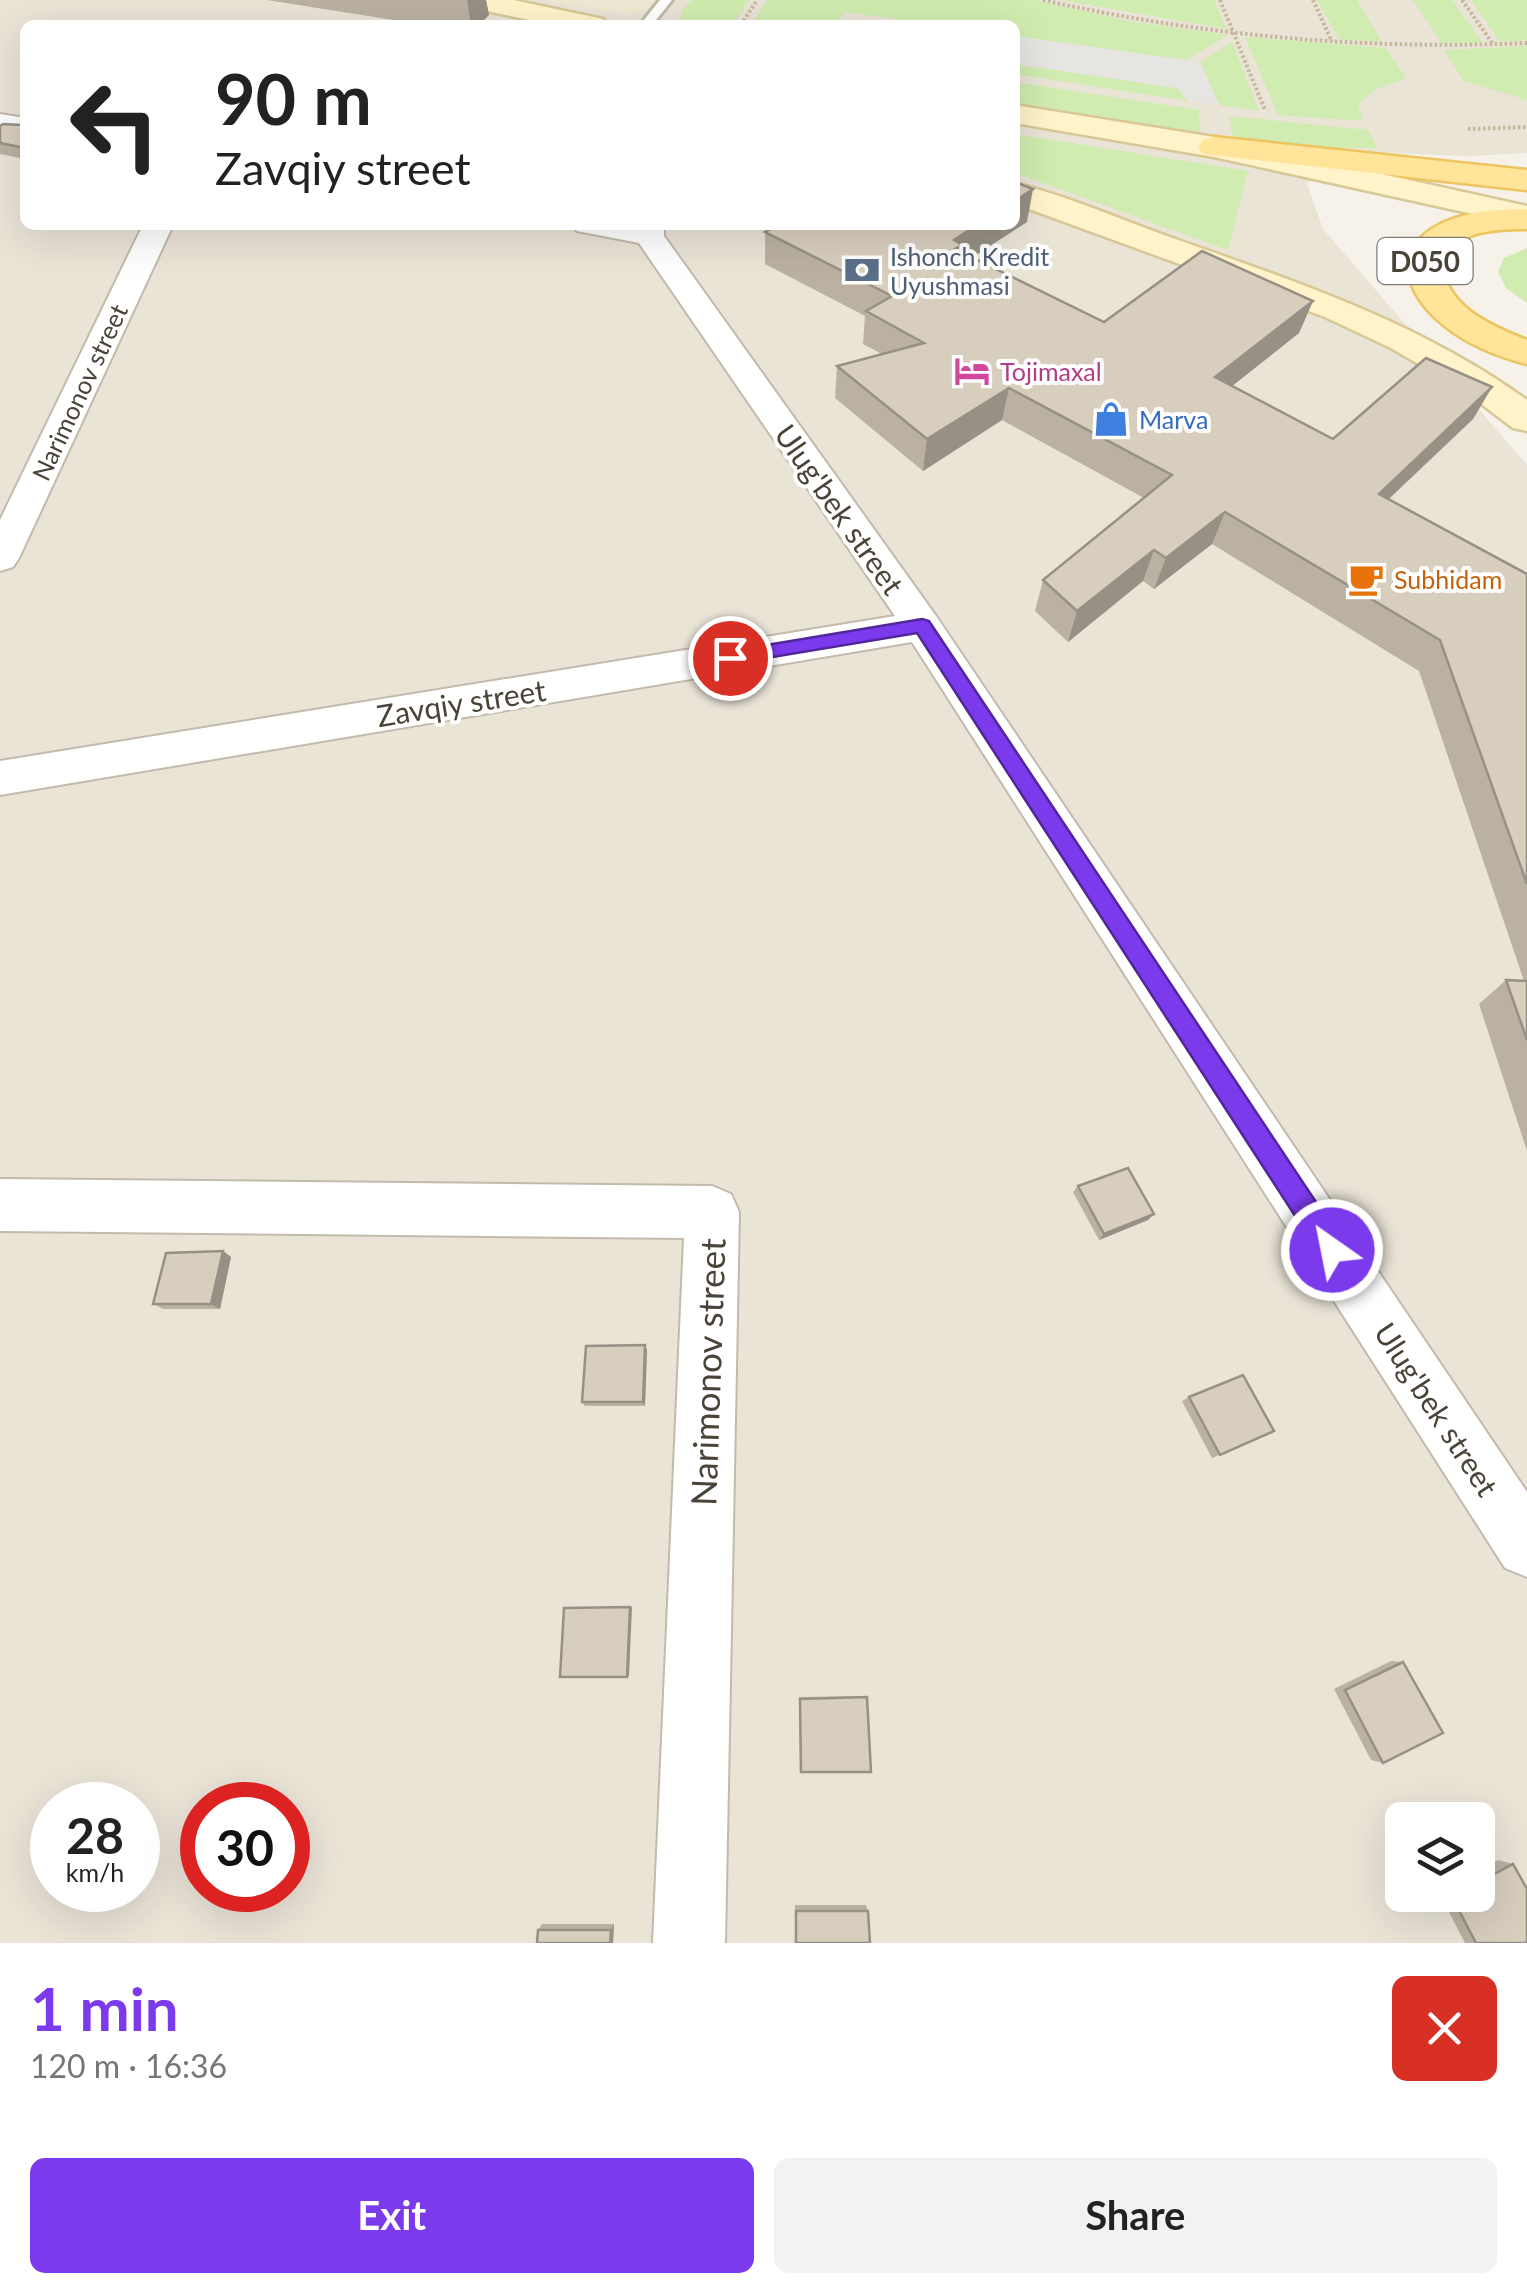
<!DOCTYPE html>
<html lang="en">
<head>
<meta charset="utf-8">
<style>
	body { margin:0; font-family:Lato,sans-serif; background:#f2f2f2; color:#222; height:100vh; display:flex; flex-direction:column; font-size:38px; white-space:nowrap }
	* { box-sizing:border-box; margin:0 }
	p { font-size:32px; color:#767676 }
	.icon { flex:none; width:55px; height:55px; fill:none; stroke:currentColor; stroke-width:2; stroke-linecap:round; stroke-linejoin:round }
	.map { position:relative; height:1943px; overflow:hidden }
	.panel { display:flex; flex-direction:column; background:#fff; flex:1 }
	.panel>* { flex:none }
	.banner { position:absolute; left:20px; top:20px; width:1000px; height:210px; border-radius:15px; box-shadow:0 10px 40px #0002; background:#fff; color:#222; overflow:hidden }
	.buttons { position:absolute; left:1385px; top:1802px; display:grid; gap:20px }
	.buttons a { display:grid; place-items:center; width:110px; height:110px; border-radius:15px; background:#fff; box-shadow:0 10px 40px #0002; font-size:50px }
	.speed { position:absolute; left:30px; top:1782px; display:flex; gap:20px; font-size:50px; font-weight:700; text-align:center }
	.speed>* { display:grid; place-content:center; width:130px; height:130px; border-radius:50%; background:#fff; box-shadow:0 10px 40px #0002; line-height:1 }
	.speed small { font-size:25px; font-weight:400 }
	.speed .limit { border:15px solid #d22; background:#fff; color:#111 }
	.pin { position:absolute; display:grid; place-items:center; width:85px; height:85px; color:#fff; margin:-42px; border:5px solid #fff; border-radius:50%; box-shadow:0 2px 10px #0007 }
	.me { position:absolute; width:110px; margin:-55px; rotate:327deg; stroke-linejoin:round; filter:drop-shadow(0 0 8px #0008) }
	.turn { display:flex; align-items:center; gap:35px; height:210px; padding:0 30px; font-size:45px }
	.turn .icon { width:130px; height:130px; stroke-width:2.5 }
	.turn b { display:block; font-size:70px; line-height:85px }
	.round { display:grid; place-items:center; flex:none; width:105px; height:105px; border-radius:15px; background:#f2f2f2 }
	.headline { display:flex; align-items:center; justify-content:space-between; height:170px; padding:0 30px }
	h1 { font-size:60px; font-weight:700; line-height:75px; color:#7c3aed }
	.action { display:flex; gap:20px; margin-top:auto; padding:20px 30px }
	.action a { flex:1; height:115px; border-radius:15px; background:#7c3aed; color:#fff; font-size:40px; font-weight:700; line-height:115px; text-align:center }
	.action a+a { background:#f2f2f2; color:#222 }
	.map>svg:first-child { display:block }
	.residential { fill:#eae4d7; fill-rule:evenodd }
	.education { fill:#efe8d3 }
	.green { fill:#d0ecb0 }
	.parking { fill:#e7e5e1 }
	.lines { fill:none; stroke-linecap:round; stroke-linejoin:round }
	.lane-casing { stroke:#c2baab; stroke-width:6 }
	.street-casing { stroke:#c2baab; stroke-width:4 }
	.secondary-casing { stroke:#d8c897; stroke-width:5 }
	.primary-casing { stroke:#ecc561; stroke-width:5 }
	.path { stroke:#c5b79b; stroke-width:4; stroke-dasharray:2.5 2.5; stroke-linecap:butt }
	.lane { fill:#fff; fill-rule:evenodd }
	.street { fill:#fff; fill-rule:evenodd }
	.secondary { fill:#fff3ca; fill-rule:evenodd }
	.primary { fill:#ffe499; fill-rule:evenodd }
	.wall { fill:#bab1a3 }
	.shaded-wall { fill:#979085 }
	.building { fill:#d8cebe; stroke:#979085; stroke-width:2.5 }
	.route { fill:#7c3aed; stroke:#51269a; stroke-width:2.5 }
	.labels { text-anchor:middle; dominant-baseline:central; stroke-width:8; stroke-linejoin:round; paint-order:stroke }
	.far-service-label { font-size:25px; fill:#4e5e75; stroke:#fff; text-anchor:start }
	.far-hotel-label { font-size:25px; fill:#b23c85; stroke:#fff; text-anchor:start }
	.far-street-label { font-size:25px; fill:#4a4337; stroke:#fff }
	.far-shop-label { font-size:25px; fill:#366cbe; stroke:#fff; text-anchor:start }
	.far-food-label { font-size:25px; fill:#c56008; stroke:#fff; text-anchor:start }
	.shield { fill:#fff; stroke:#807b73; stroke-width:2.5 }
	.shield-label { font-size:28px; font-weight:bold; fill:#4a4337 }
	.street-label { font-size:30px; fill:#4a4337; stroke:#fff }
	.near-street-label { font-size:35px; fill:#4a4337; stroke:#fff }
</style>
</head>
<body>
<div class="map">
<svg width="1527" height="1943" viewBox="0 0 1527 1943">
	<rect width="100%" height="100%" fill="#f6f2e9"/>
	<path class="residential" d="M 0,0 L 1527,0 L 1527,153 L 1469,156 L 1328,151 L 1307,183 L 1323,229 L 1527,465 L 1527,1943 L 0,1943 ZM 25,25 L 1015,25 L 1015,225 L 25,225 ZM 52,1805 L 138,1805 L 138,1890 L 52,1890 ZM 202,1805 L 288,1805 L 288,1890 L 202,1890 ZM 1402,1820 L 1478,1820 L 1478,1895 L 1402,1895 Z"/>
	<polygon class="education" points="542,0 655,0 648,10 627,15"/>
	<g class="green">
		<polygon points="691,0 749,0 733,25 680,25 681,14"/>
		<polygon points="767,0 1036,0 1128,21 1228,35 1186,60 1015,36 1015,25 939,25 845,12 836,25 751,25"/>
		<polygon points="1061,0 1214,0 1226,29"/>
		<polygon points="1317,0 1357,0 1382,42 1339,39"/>
		<polygon points="1413,0 1452,0 1483,43 1442,43"/>
		<polygon points="1471,0 1527,0 1527,40 1500,42"/>
		<polygon points="1245,37 1386,48 1406,78 1374,90 1358,105 1363,121 1278,115"/>
		<polygon points="1232,42 1259,111 1219,105 1200,62"/>
		<polygon points="1527,46 1527,100 1464,81 1444,50"/>
		<polygon points="1015,64 1178,88 1188,101 1015,74"/>
		<polygon points="1015,82 1199,110 1200,135 1015,105"/>
		<polygon points="1229,116 1368,130 1377,148 1300,148 1234,140"/>
		<polygon points="1015,134 1248,171 1228,250 1015,173"/>
		<polygon points="1527,248 1527,303 1506,288 1498,272 1504,258"/>
	</g>
	<polygon class="parking" points="1015,36 1200,62 1219,105 1188,101 1177,88 1015,64"/>
	<g class="lines">
		<defs>
			<polygon id="lane" points="660,0 672,0 652,25 640,25"/>
			<g id="street">
				<polygon points="0,114 25,118 25,134 0,130"/>
				<polygon points="143,225 173,225 19,558 13,567 0,571 0,520"/>
				<polygon points="572,225 664,225 664,236 936,616 1527,1492 1527,1577 1505,1568 912,642 0,795 0,761 895,616 639,243 577,231"/>
				<polygon points="0,1179 712,1186 731,1194 739,1212 725,1943 653,1943 684,1238 0,1231"/>
			</g>
			<g id="secondary">
				<polygon points="459,0 513,0 603,19 607,25 553,25 463,6"/>
				<polygon points="1015,105 1214,137 1527,206 1527,226 1214,157 1015,123"/>
				<path d="M 1015,183 C 1071,197 1126,222 1181,241 C 1303,284 1422,324 1527,400 L 1527,431 L 1513,428 L 1463,390 L 1391,348 L 1325,317 L 1015,204 Z"/>
			</g>
			<g id="primary">
				<polygon points="1214,137 1527,170 1527,190 1203,154 1198,147 1203,140"/>
				<path d="M 1527,209 L 1527,229 C 1498,229 1459,230 1442,258 C 1442,305 1489,325 1527,340 L 1527,364 C 1389,330 1351,208 1527,209 Z"/>
			</g>
		</defs>
		<use href="#lane" class="lane-casing"/>
		<use href="#street" class="street-casing"/>
		<use href="#secondary" class="secondary-casing"/>
		<use href="#primary" class="primary-casing"/>
		<g class="path">
			<path d="M 1043,0 C 1203,36 1363,50 1527,43"/>
			<polyline points="1220,0 1265,110"/>
			<polyline points="1313,0 1332,42"/>
			<polyline points="1462,0 1493,44"/>
			<polyline points="741,25 757,0"/>
			<polyline points="1468,129 1527,127"/>
		</g>
		<use href="#lane" class="lane"/>
		<use href="#street" class="street"/>
		<use href="#secondary" class="secondary"/>
		<use href="#primary" class="primary"/>
	</g>
	<g class="wall">
		<polygon points="267,0 486,0 489,15 479,25 425,25"/>
		<polygon points="25,108 25,159 0,154 0,126 22,125"/>
		<polygon points="1027,222 972,257 1104,322 1313,301 1299,333 1232,386 1333,439 1492,387 1473,419 1389,499 1527,574 1527,1151 1479,1004 1506,980 1524,981 1419,671 1212,544 1154,589 1143,581 1068,642 1035,611 1043,580 1144,498 1002,420 923,471 835,398 837,366 882,354 863,344 865,316 765,264 765,232"/>
		<polygon points="1078,1186 1154,1214 1148,1220 1099,1240 1073,1192"/>
		<polygon points="223,1251 231,1257 220,1309 163,1309 153,1304"/>
		<polygon points="647,1350 645,1406 585,1406 582,1402"/>
		<polygon points="1189,1397 1274,1431 1212,1458 1182,1401"/>
		<polygon points="1391,1661 1403,1662 1383,1763 1371,1760 1334,1689"/>
		<polygon points="866,1696 867,1697 800,1770 799,1697"/>
		<polygon points="1498,1860 1513,1864 1527,1943 1465,1943 1440,1895 1478,1895 1478,1871"/>
		<polygon points="795,1905 866,1905 868,1911 795,1943"/>
		<polygon points="542,1924 614,1924 613,1943 538,1930"/>
	</g>
	<g class="shaded-wall">
		<polygon points="467,0 486,0 489,15 479,25 471,25"/>
		<polygon points="1033,189 1027,222 959,266 954,240 977,225 1015,225 1015,201"/>
		<polygon points="1313,301 1299,333 1203,409 1215,377"/>
		<polygon points="1492,387 1473,419 1361,525 1379,494"/>
		<polygon points="1009,388 1002,420 923,471 927,439"/>
		<polygon points="1225,512 1212,544 1154,589 1166,558"/>
		<polygon points="1154,550 1143,581 1068,642 1077,611"/>
		<polygon points="1154,1214 1148,1220 1099,1240 1104,1234"/>
		<polygon points="223,1251 231,1257 220,1309 211,1304"/>
		<polygon points="645,1345 647,1350 645,1406 643,1402"/>
		<polygon points="630,1607 632,1607 629,1676 627,1677"/>
		<polygon points="614,1924 613,1943 610,1943 611,1930"/>
	</g>
	<g class="building">
		<polygon points="25,108 25,148 0,143 0,126 3,124 22,125 23,109"/>
		<polygon points="1015,182 1033,189 1015,201"/>
		<polygon points="777,225 977,225 954,240 962,245 955,249 1104,322 1202,251 1313,301 1215,377 1333,439 1426,358 1492,387 1379,494 1527,574 1527,884 1440,640 1225,512 1166,558 1154,550 1077,611 1043,580 1172,475 1009,388 927,439 837,366 924,343 866,311 892,296 765,232"/>
		<polygon points="1506,980 1527,981 1527,1040"/>
		<polygon points="1128,1168 1154,1214 1104,1234 1078,1186"/>
		<polygon points="223,1251 211,1304 153,1304 166,1253"/>
		<polygon points="645,1345 643,1402 582,1402 586,1346"/>
		<polygon points="1243,1375 1274,1431 1220,1455 1189,1397"/>
		<polygon points="630,1607 627,1677 560,1677 564,1608"/>
		<polygon points="1403,1662 1443,1733 1383,1763 1345,1690"/>
		<polygon points="867,1697 871,1772 801,1772 800,1699"/>
		<polygon points="1513,1864 1527,1889 1527,1943 1476,1943 1452,1897 1456,1895 1478,1895 1478,1883"/>
		<polygon points="796,1911 868,1911 870,1943 796,1943"/>
		<polygon points="538,1930 611,1930 610,1943 537,1943"/>
	</g>
	<polygon class="route" points="922,619 929,621 1342,1241 1346,1250 1342,1259 1332,1263 1323,1259 917,633 730,664 720,658 730,651"/>
	<defs>
		<symbol id="bank-bare" viewBox="-9 -9 18 18"><path d="M-6-4H6V4H-6ZM0-2.3a2.3 2.3 0 1 0 0 4.6a2.3 2.3 0 1 0 0-4.6Z" fill="#5c6f8a" stroke="#fff" stroke-width="2.5" paint-order="stroke"/></symbol>
		<symbol id="hotel-bare" viewBox="-9 -9 18 18"><path d="M-6-4.5h1.5V1H6V5H4.5V3h-9V5H-6ZM-4 0a1.8 1.8 0 1 1 3.6 0ZM.5 0V-2.5h3Q6-2.5 6 0Z" fill="#d1479c" stroke="#fff" stroke-width="2.5" paint-order="stroke"/></symbol>
		<symbol id="shop-bare" viewBox="-9 -9 18 18"><path d="M-5-2.5h2.3a2.7 3.5 0 0 1 5.4 0H5L5.5 6h-11ZM-1.5-2.5h3a1.5 2.3 0 0 0-3 0Z" fill="#3f7fe0" stroke="#fff" stroke-width="2.5" paint-order="stroke"/></symbol>
		<symbol id="cafe-bare" viewBox="-9 -9 18 18"><path d="M-5.5-4.5H6V0H3Q3 3.5 0 3.5H-2.5Q-5.5 3.5-5.5 0ZM3-3.2v2h1.7v-2ZM-6 4.5H4V6H-6Z" fill="#e8710a" stroke="#fff" stroke-width="2.5" paint-order="stroke"/></symbol>
	</defs>
	<g fill-rule="evenodd">
		<use href="#bank-bare" x="837" y="245" width="50" height="50"/>
		<use href="#hotel-bare" x="947" y="346" width="50" height="50"/>
		<use href="#shop-bare" x="1086" y="394" width="50" height="50"/>
		<use href="#cafe-bare" x="1341" y="554" width="50" height="50"/>
	</g>
	<g class="labels">
		<g class="far-service-label">
			<text x="890" y="256">Ishonch Kredit<tspan x="890" dy="29">Uyushmasi</tspan></text>
		</g>
		<g class="far-hotel-label">
			<text x="1000" y="371">Tojimaxal</text>
		</g>
		<g class="far-street-label">
			<text transform="translate(79 392) rotate(-65)">Narimonov street</text>
		</g>
		<g class="far-shop-label">
			<text x="1139" y="419">Marva</text>
		</g>
		<g class="far-food-label">
			<text x="1394" y="579">Subhidam</text>
		</g>
		<rect class="shield" x="1377.5" y="238" width="95" height="46" rx="8"/>
		<g class="shield-label">
			<text x="1425" y="261">D050</text>
		</g>
		<g class="street-label">
			<text transform="translate(840 509) rotate(55)">Ulug'bek street</text>
			<text transform="translate(461 702) rotate(-9)">Zavqiy street</text>
			<text transform="translate(1437 1409) rotate(57)">Ulug'bek street</text>
		</g>
		<g class="near-street-label">
			<text transform="translate(707 1372) rotate(-88)">Narimonov street</text>
		</g>
	</g>
</svg>
<div class="buttons">
<a><svg class="icon" aria-label="layers" viewBox="0 0 24 24"><path d="M12 4l9 5-9 5-9-5zM3 14l9 5 9-5"/></svg></a>
</div>
<div class="speed"><div>28<small>km/h</small></div><div class="limit">30</div></div>
<div class="pin" style="left:730px;top:658px;background:#d93025"><svg class="icon" aria-label="arrive" viewBox="0 0 24 24"><path d="M6 21V4h12l-3 4 3 4H6"/></svg></div>
<svg class="me" style="left:1332px;top:1250px" viewBox="-20 -20 40 40"><circle r="17" fill="#7c3aed" stroke="#fff" stroke-width="3"/><path d="M0-11L8 9 0 5-8 9z" fill="#fff"/></svg>
<div class="banner">
<div class="turn"><svg class="icon" aria-label="left" viewBox="0 0 24 24"><path d="M17 20v-9H6M10 6l-5 5 5 5"/></svg><div><b>90 m</b>Zavqiy street</div></div>
</div>
</div>
<section class="panel">
<div class="headline"><div><h1>1 min</h1><p>120 m · 16:36</p></div><a class="round" style="background:#d93025;color:#fff"><svg class="icon" aria-label="close" viewBox="0 0 24 24"><path d="M6 6l12 12M18 6L6 18"/></svg></a></div>
<div class="action"><a>Exit</a><a>Share</a></div>
</section>
</body>
</html>
